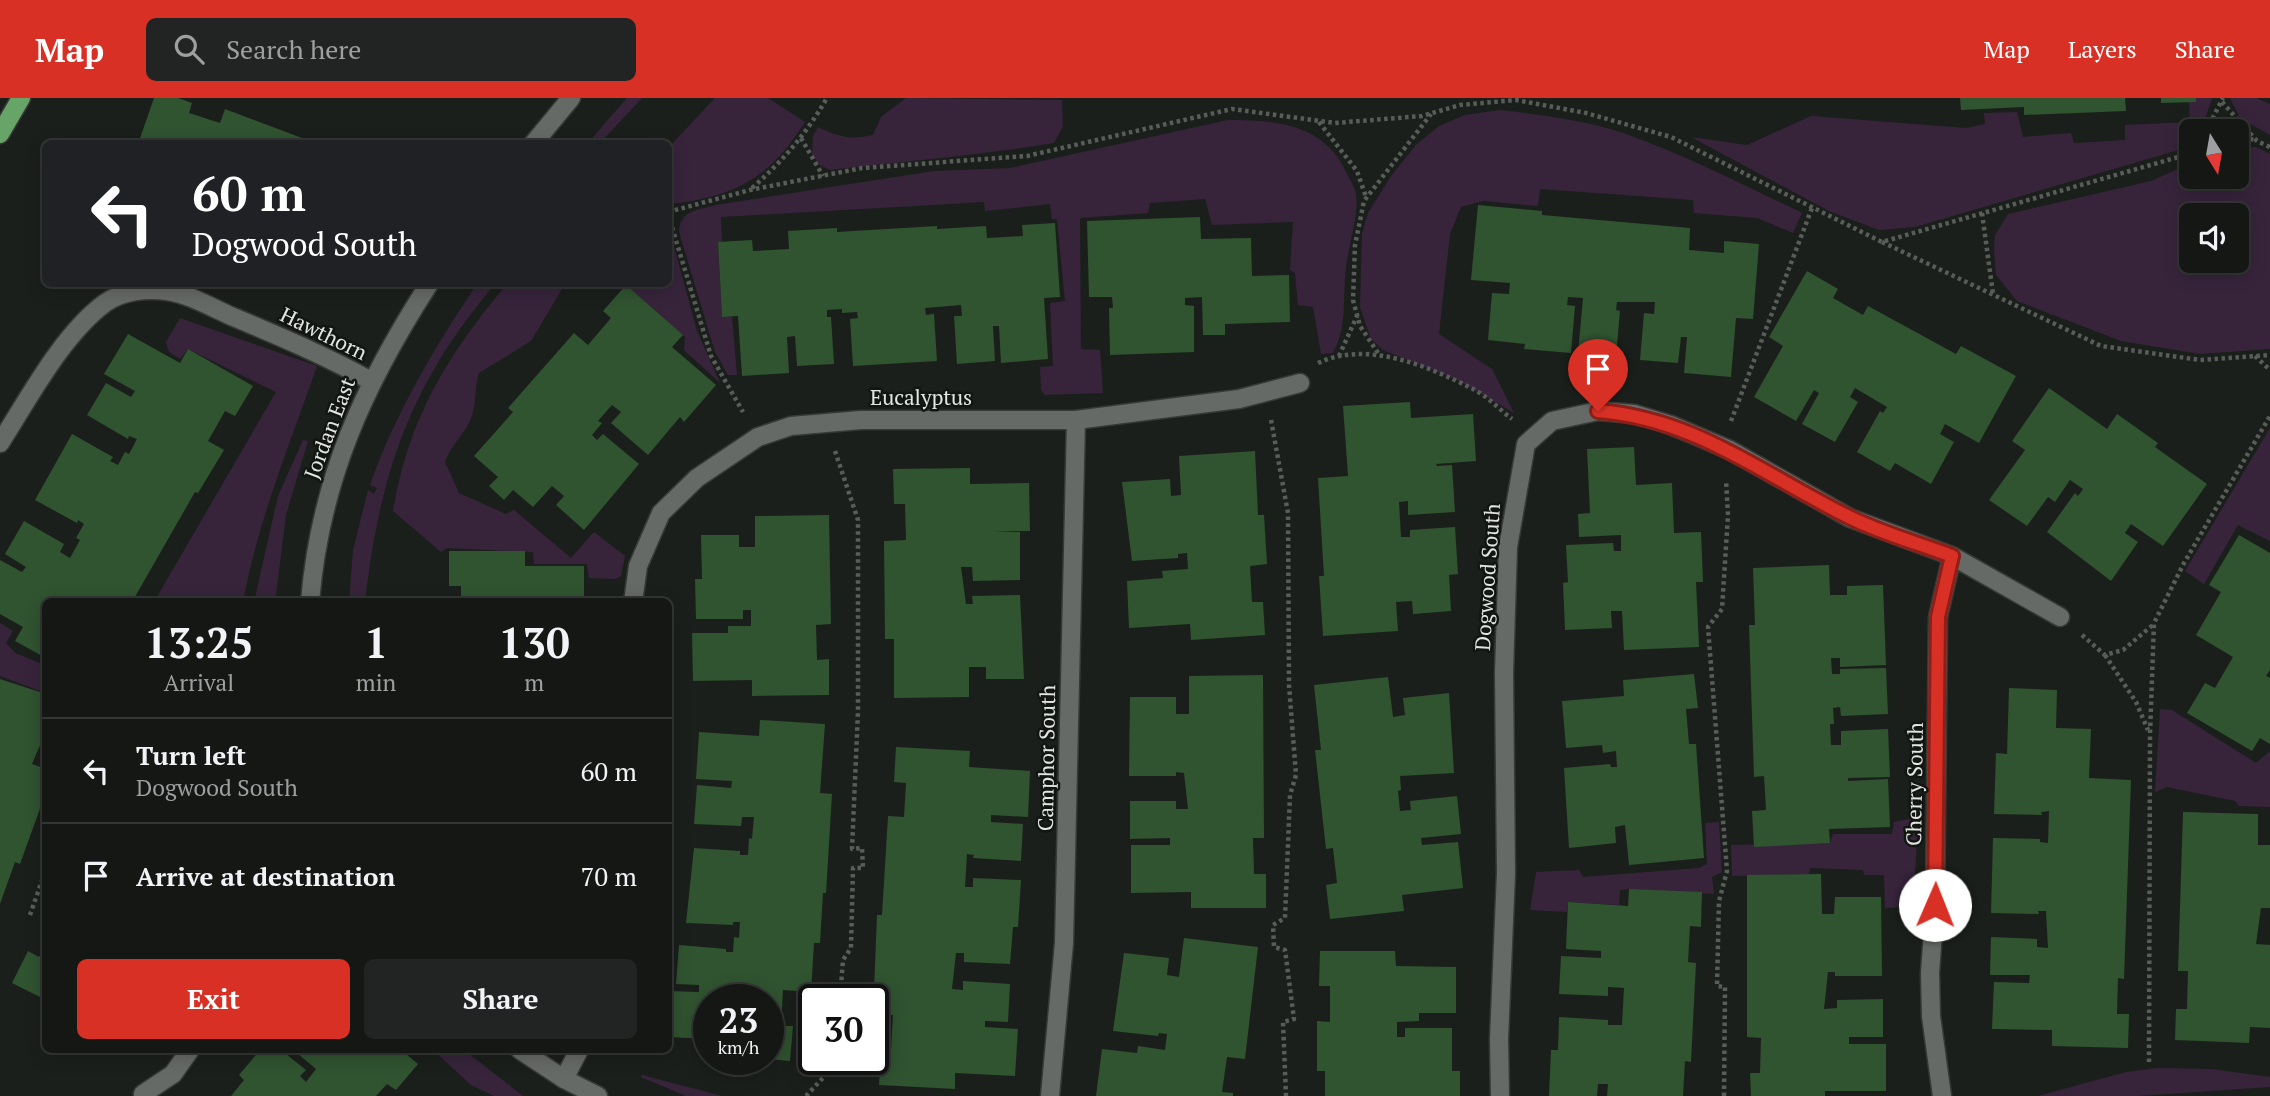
<!DOCTYPE html>
<html lang="en">
<head>
<meta charset="utf-8">
<style>
	body { margin:0; font-family:"PT Serif",serif; background:#212422; color:#f1f3f6; height:100vh; display:flex; flex-direction:column; font-size:26px; white-space:nowrap }
	* { box-sizing:border-box; margin:0 }
	p { font-size:23px; color:#9d9fa0 }
	.icon { flex:none; width:38px; height:38px; fill:none; stroke:currentColor; stroke-width:2; stroke-linecap:round; stroke-linejoin:round }
	.map { position:relative; flex:1; overflow:hidden }
	.details { position:absolute; left:42px; top:500px; width:630px; height:455px; display:flex; flex-direction:column; background:#141714; border-radius:10px; box-shadow:0 4px 18px #0003,0 0 0 2px #333634 }
	.details>* { flex:none }
	.banner { position:absolute; left:42px; top:42px; width:630px; height:147px; border-radius:10px; box-shadow:0 4px 18px #0003,0 0 0 2px #333634; background:#202124; color:#fff; overflow:hidden }
	.needle { width:46px; rotate:169deg }
	.controls { position:absolute; left:2179px; top:21px; display:grid; gap:14px }
	.controls a { display:grid; place-items:center; width:70px; height:70px; border-radius:10px; background:#141714; box-shadow:0 4px 18px #0003,0 0 0 2px #333634; font-size:35px }
	.speed { position:absolute; left:693px; top:886px; display:flex; gap:14px; font-size:35px; font-weight:700; text-align:center }
	.speed>* { display:grid; place-content:center; width:91px; height:91px; border-radius:50%; background:#141714; box-shadow:0 4px 18px #0003,0 0 0 2px #333634; line-height:1 }
	.speed small { font-size:18px; font-weight:400 }
	.speed .limit { border:4px solid #111; border-radius:10px; background:#fff; color:#111 }
	.pin { position:absolute; display:grid; place-items:center; width:60px; height:60px; color:#fff; margin:-72px -30px; border-radius:50% 50% 50% 0; rotate:-45deg; box-shadow:0 0 7px #0007 }
	.pin .icon { rotate:45deg }
	.me { position:absolute; width:77px; margin:-38px; rotate:1deg; stroke-linejoin:round; filter:drop-shadow(0 0 5px #0008) }
	.turn { display:flex; align-items:center; gap:24px; height:147px; padding:0 35px; font-size:32px }
	.turn .icon { width:91px; height:91px; stroke-width:2.5 }
	.turn b { display:block; font-size:49px; line-height:60px }
	.eta { display:flex; justify-content:space-evenly; align-items:center; height:119px; text-align:center }
	.eta b { font-size:42px; font-weight:800; line-height:49px }
	.primary-button { display:flex; gap:14px; margin-top:auto; padding:14px 35px }
	.primary-button a { flex:1; height:80px; border-radius:10px; background:#d93025; color:#fff; font-size:28px; font-weight:800; line-height:80px; text-align:center }
	.primary-button a+a { background:#212422; color:#f1f3f6 }
	ul { padding:0; list-style:none }
	li { display:flex; align-items:center; gap:21px; height:105px; padding:0 35px; border-top:2px solid #333634 }
	li div { flex:1 }
	li b { display:block; font-size:26px }
	li em { font-style:normal }
	header { display:flex; align-items:center; gap:42px; box-sizing:border-box; height:98px; padding:0 35px; background:#d93025; color:#fff }
	header strong { font-size:33px }
	nav { display:flex; gap:38px; margin-inline-start:auto; font-size:24px }
	.search { width:490px; height:63px; background:#212422; display:flex; align-items:center; gap:18px; box-sizing:border-box; padding:0 24px; border-radius:10px; color:#9d9fa0; font-size:26px }
	.map>svg:first-child { display:block }
	.green { fill:#37243b; fill-rule:evenodd }
	.building { fill:#305330 }
	.lines { fill:none; stroke-linecap:round; stroke-linejoin:round }
	.minor-casing { stroke:#373936; stroke-width:21 }
	.major-casing { stroke:#373936; stroke-width:21 }
	.path { stroke:#595d59; stroke-width:4.5; stroke-dasharray:3.5 3.5; stroke-linecap:butt }
	.minor { stroke:#666a66; stroke-width:18 }
	.major { stroke:#67a467; stroke-width:18 }
	.route-casing { stroke:#8d1f18; stroke-width:18 }
	.route { stroke:#d93025; stroke-width:12 }
	.labels { text-anchor:middle; dominant-baseline:central; stroke-width:5; stroke-linejoin:round; paint-order:stroke }
	.street-label { font-size:21px; fill:#e3e5e2; stroke:#121612 }
</style>
</head>
<body>
<header>
<strong>Map</strong>
<div class="search"><svg class="icon" aria-label="search" viewBox="0 0 24 24"><circle cx="10" cy="10" r="6"/><path d="M15 15l6 6"/></svg>Search here</div>
<nav><a>Map</a><a>Layers</a><a>Share</a></nav>
</header>
<div class="map">
<svg width="2270" height="998" viewBox="0 0 2270 998">
	<rect width="100%" height="100%" fill="#1b1f1b"/>
	<g class="green">
		<polygon points="627,0 642,0 600,45 588,45"/>
		<path d="M 715,0 L 768,0 L 805,24 C 778,66 751,91 701,101 C 691,103 680,106 669,105 L 669,49 Z"/>
		<path d="M 906,0 L 1062,2 L 1063,28 L 1054,45 C 980,57 905,63 830,72 L 820,67 L 812,57 L 813,38 L 818,29 C 839,39 851,42 873,37 L 881,19 Z"/>
		<polygon points="2196,0 2212,0 2201,33 2191,33 2191,45 2182,51 1915,129 1879,132 1829,113 1691,39 1747,47 1811,18 1966,30 1985,26 1984,15 2017,14 2023,39 2071,35 2074,45 2125,42 2125,27 2190,24 2189,4"/>
		<polygon points="2230,0 2257,0 2270,6 2270,37 2240,20"/>
		<path d="M 1500,12 C 1541,17 1586,22 1626,36 C 1687,58 1744,87 1802,115 L 1793,135 L 1757,120 L 1694,115 L 1693,102 L 1540,91 L 1538,108 L 1483,103 L 1461,109 L 1450,136 L 1439,236 L 1492,271 L 1514,315 L 1457,282 L 1383,252 L 1371,241 L 1360,209 L 1362,136 L 1368,115 L 1391,78 L 1416,47 L 1439,28 L 1465,17 Z"/>
		<path d="M 1228,22 C 1277,22 1325,26 1347,76 C 1350,82 1355,89 1356,96 C 1359,119 1348,147 1346,171 C 1342,201 1348,227 1333,255 L 1321,256 L 1313,209 L 1298,207 L 1295,175 L 1290,172 L 1293,124 L 1212,127 L 1205,101 L 1150,105 L 1148,115 L 1080,120 L 1081,251 L 1100,252 L 1103,295 L 1045,297 L 1041,292 L 1040,269 L 1053,268 L 1050,205 L 1065,203 L 1057,121 L 1052,121 L 1050,106 L 985,113 L 984,104 L 721,119 L 722,144 L 718,145 L 722,219 L 732,218 L 737,277 L 728,277 L 715,254 L 679,134 C 680,112 698,112 716,107 L 934,73 L 1010,70 Z"/>
		<path d="M 2237,49 L 2256,49 L 2270,56 L 2270,251 L 2200,256 L 2121,243 L 2017,203 L 1996,177 L 1994,152 L 1995,137 L 2008,116 L 2151,83 L 2191,65 L 2191,79 L 2236,79 ZM 2191,117 L 2236,117 L 2236,163 L 2191,163 Z"/>
		<polygon points="669,130 697,233 720,285 684,252 685,239 624,186 668,186"/>
		<path d="M 477,186 L 495,186 C 410,286 380,374 365,504 L 349,504 L 353,452 L 368,392 L 374,396 L 377,390 L 370,387 C 396,314 434,250 477,186 Z"/>
		<path d="M 507,186 L 565,186 L 531,243 L 479,275 C 474,290 477,305 471,320 C 466,335 451,346 445,364 L 459,395 L 506,416 L 514,412 L 571,460 L 594,434 L 625,458 L 621,478 L 615,481 L 589,480 L 587,466 L 534,466 L 533,454 L 447,450 L 441,454 L 393,413 C 408,321 448,256 507,186 Z"/>
		<path d="M 180,220 L 317,268 C 290,346 258,422 243,504 L 154,504 L 276,294 L 188,251 L 180,261 L 169,254 L 166,244 Z"/>
		<polygon points="2270,330 2270,443 2238,427 2204,486 2185,473"/>
		<polygon points="303,342 308,343 286,417 275,504 254,504 278,398"/>
		<polygon points="0,525 13,533 6,545 15,555 45,567 45,595 0,578"/>
		<polygon points="2160,611 2172,612 2256,665 2270,653 2270,709 2239,708 2235,703 2167,689 2155,694"/>
		<polygon points="1909,721 1918,724 1913,809 1885,810 1884,777 1864,777 1863,772 1810,770 1809,776 1732,778 1731,747 1830,745 1833,736 1892,736 1894,724"/>
		<polygon points="1719,724 1722,774 1712,779 1714,796 1629,791 1620,792 1619,807 1568,804 1567,814 1530,812 1536,774 1579,772 1583,779 1699,770 1707,766 1705,725"/>
		<polygon points="433,952 464,952 523,998 494,998 471,987"/>
		<polygon points="2157,970 2211,971 2270,979 2270,989 2137,998 2038,998 2126,974"/>
		<polygon points="642,977 722,998 686,998 641,979"/>
	</g>
	<g class="building">
		<polygon points="154,0 178,0 192,5 189,15 220,25 225,11 318,46 138,46"/>
		<polygon points="1960,0 2125,0 2126,13 2024,17 2024,9 1961,12"/>
		<polygon points="2161,0 2196,0 2196,4 2161,5"/>
		<polygon points="1478,107 1542,113 1542,117 1690,130 1689,152 1724,155 1724,143 1759,146 1753,221 1736,220 1731,279 1684,275 1687,239 1681,239 1678,265 1640,262 1644,215 1654,216 1655,204 1617,204 1616,212 1620,213 1616,259 1578,255 1583,200 1568,199 1567,207 1575,208 1571,255 1524,251 1525,246 1488,242 1492,195 1509,196 1510,185 1471,182"/>
		<polygon points="1200,119 1201,141 1251,140 1252,178 1289,177 1290,224 1225,226 1225,237 1203,237 1202,199 1185,200 1185,207 1194,208 1194,254 1110,257 1109,210 1113,210 1112,199 1089,199 1087,123"/>
		<polygon points="1055,125 1060,199 1044,200 1048,261 1001,265 999,228 993,228 995,263 957,266 954,218 962,218 961,207 925,210 926,217 934,216 937,263 853,268 850,221 858,220 857,214 842,215 842,211 827,212 827,219 831,219 834,266 797,268 795,238 787,239 789,275 742,278 738,218 722,219 718,144 752,142 753,153 789,151 788,133 837,130 837,134 937,128 937,131 986,128 987,140 1023,138 1022,127"/>
		<polygon points="1807,173 1838,191 1833,200 1863,217 1868,208 1956,256 1961,248 2016,278 1979,345 1945,326 1940,336 1954,344 1931,386 1895,365 1890,373 1857,354 1880,313 1883,315 1887,309 1855,290 1850,299 1858,304 1835,344 1802,326 1819,295 1814,292 1796,323 1754,299 1783,248 1769,239"/>
		<polygon points="626,187 683,237 672,249 716,287 684,324 680,319 648,357 611,325 621,314 612,307 598,323 602,325 592,337 597,342 603,336 639,366 584,432 556,407 564,398 552,388 533,409 513,392 504,402 489,388 498,379 474,358 513,314 508,310 574,235 588,247 611,220 603,213"/>
		<polygon points="128,236 180,265 188,251 253,288 235,318 225,313 208,343 224,352 198,395 195,394 132,504 46,504 46,560 15,543 23,529 0,516 0,462 22,474 26,469 5,456 24,423 64,446 60,454 70,460 80,442 76,440 84,426 78,422 77,425 35,402 72,336 113,359 110,363 118,367 125,354 129,356 137,341 129,338 128,341 87,317 106,285 131,299 135,293 104,276"/>
		<polygon points="2049,290 2107,331 2117,316 2158,345 2155,349 2207,386 2163,448 2131,426 2125,435 2138,444 2111,483 2047,434 2075,395 2078,398 2083,391 2070,382 2055,404 2048,399 2027,428 1989,402 2025,352 2012,343"/>
		<polygon points="1410,304 1411,320 1473,316 1476,363 1436,366 1437,368 1452,367 1455,414 1408,417 1408,403 1399,404 1401,439 1410,439 1410,432 1455,429 1458,476 1449,477 1451,513 1413,516 1412,503 1396,504 1398,533 1323,538 1319,478 1324,478 1318,380 1348,378 1343,308"/>
		<polygon points="1634,349 1636,387 1672,385 1674,435 1701,434 1703,484 1696,484 1699,549 1624,552 1622,513 1611,513 1612,530 1565,532 1563,485 1568,484 1566,447 1613,445 1614,453 1621,453 1621,437 1579,439 1578,416 1590,415 1587,351"/>
		<polygon points="1255,353 1258,417 1264,417 1267,466 1250,468 1252,504 1263,504 1265,537 1191,542 1190,526 1129,530 1127,483 1163,480 1162,473 1188,471 1187,455 1178,456 1178,460 1132,463 1122,384 1170,381 1171,398 1181,397 1179,358"/>
		<polygon points="970,370 970,386 1029,385 1030,433 994,433 1020,434 1020,482 973,483 972,469 961,469 966,506 973,506 972,498 1020,497 1024,581 986,581 986,569 969,569 969,599 894,600 894,541 885,541 884,443 906,442 905,406 894,406 893,371"/>
		<polygon points="829,417 831,526 816,527 817,562 829,561 829,597 752,598 752,582 693,583 692,535 728,535 728,528 751,528 751,512 743,512 743,521 696,521 695,481 702,481 701,437 739,437 739,449 755,449 755,418"/>
		<polygon points="2239,437 2270,455 2270,572 2266,578 2270,580 2270,646 2260,640 2252,653 2187,615 2205,585 2215,590 2233,559 2196,537 2221,494 2209,487"/>
		<polygon points="449,453 525,453 525,468 584,468 584,504 461,504 461,488 449,488"/>
		<polygon points="1829,467 1830,497 1847,497 1847,488 1883,487 1886,567 1840,569 1840,560 1831,560 1832,576 1840,576 1840,571 1886,570 1888,616 1841,618 1840,609 1833,610 1834,626 1830,626 1831,647 1841,647 1841,633 1888,631 1890,679 1848,680 1848,683 1888,681 1890,729 1829,731 1830,745 1754,749 1752,713 1766,712 1764,678 1754,679 1749,527 1755,527 1753,470"/>
		<polygon points="1694,576 1698,610 1686,611 1689,646 1696,646 1704,760 1629,767 1625,727 1615,729 1616,745 1569,750 1564,670 1610,666 1611,669 1617,669 1616,653 1603,655 1602,647 1566,650 1562,603 1624,598 1623,582"/>
		<polygon points="1263,577 1264,740 1253,740 1254,776 1266,776 1266,810 1191,810 1191,794 1131,795 1131,747 1170,747 1170,740 1130,741 1130,703 1176,703 1176,711 1188,711 1184,675 1176,674 1176,678 1129,678 1130,599 1176,599 1176,616 1189,616 1189,578"/>
		<polygon points="1388,579 1393,619 1405,617 1403,600 1449,595 1454,675 1400,678 1401,692 1398,693 1400,713 1411,712 1410,703 1457,698 1461,736 1421,740 1422,747 1458,744 1463,790 1402,797 1404,813 1330,821 1326,787 1337,785 1333,750 1326,751 1315,652 1321,652 1314,587"/>
		<polygon points="0,581 46,596 46,633 32,666 46,671 46,694 20,766 15,764 0,806"/>
		<polygon points="2009,590 2057,592 2056,630 2091,631 2089,680 2131,682 2124,881 2118,880 2117,916 2129,916 2128,950 2052,948 2052,932 1992,931 1994,884 2029,885 2030,877 1990,877 1991,839 2037,841 2037,849 2048,850 2046,813 2038,813 2039,816 1991,815 1993,740 2040,741 2040,744 2048,745 2049,713 2041,714 2042,717 1994,716 1996,655 2007,656"/>
		<polygon points="760,622 825,626 820,695 832,696 826,795 823,795 820,845 814,845 811,894 783,892 781,928 793,928 790,963 768,961 768,901 709,901 709,941 668,939 668,893 699,894 699,887 676,886 679,847 726,851 726,854 733,854 734,839 739,840 740,824 733,824 733,827 686,825 694,750 740,753 740,757 748,757 749,740 752,741 754,719 742,719 741,728 694,726 697,687 731,690 732,683 696,681 699,634 759,638"/>
		<polygon points="896,649 970,653 969,669 1030,673 1028,719 991,717 991,724 1023,726 1021,763 973,760 974,757 967,756 965,789 973,789 973,780 1021,782 1018,829 1013,829 1010,866 964,864 964,855 956,855 952,891 963,892 963,883 1010,886 1008,924 985,923 985,929 1018,931 1015,978 955,975 955,991 879,987 881,953 891,953 893,917 873,916 877,817 882,817 888,718 904,719 906,685 894,684"/>
		<polygon points="2183,714 2258,716 2258,747 2270,747 2270,810 2261,810 2256,846 2270,847 2270,930 2250,929 2249,945 2175,942 2176,911 2187,911 2188,873 2178,873"/>
		<polygon points="1821,776 1822,816 1834,816 1835,799 1881,799 1882,878 1835,878 1835,874 1828,874 1824,911 1837,910 1837,902 1883,901 1883,939 1849,939 1849,946 1886,946 1886,993 1825,993 1825,998 1751,998 1750,975 1760,975 1761,940 1747,939 1747,777"/>
		<polygon points="1629,791 1702,794 1701,829 1690,828 1688,864 1696,865 1691,964 1685,963 1683,998 1607,998 1608,986 1598,986 1597,998 1549,998 1551,952 1558,952 1559,919 1608,922 1608,927 1622,927 1624,890 1608,889 1608,898 1559,896 1561,858 1601,860 1601,853 1566,851 1568,804 1628,808"/>
		<polygon points="1184,840 1258,849 1245,961 1227,959 1222,994 1233,995 1233,998 1096,998 1102,951 1137,955 1138,948 1165,952 1167,936 1159,935 1158,938 1113,933 1124,855 1169,860 1167,877 1179,879"/>
		<polygon points="46,847 46,902 12,885 28,853 39,859"/>
		<polygon points="1320,853 1395,853 1396,868 1456,869 1456,915 1419,915 1419,923 1397,924 1397,939 1405,939 1405,930 1452,930 1452,973 1460,973 1460,998 1325,998 1325,973 1317,973 1317,923 1330,924 1330,888 1319,888"/>
		<polygon points="260,952 281,952 306,972 300,978 306,984 316,971 297,955 299,952 401,952 418,966 396,992 387,986 376,998 231,998 244,982 239,977"/>
	</g>
	<g class="lines">
		<defs>
			<g id="minor">
				<polyline points="533,46 571,0"/>
				<path d="M 0,345 C 29,300 62,237 105,205 C 122,193 146,190 167,193 C 188,196 211,209 231,218 C 279,238 326,258 371,283"/>
				<path d="M 310,504 C 320,382 364,287 429,186"/>
				<polyline points="633,504 638,468 661,415 697,380 758,339 791,328 861,322 1076,322 1239,301 1300,285"/>
				<polyline points="520,952 564,981 598,998"/>
				<polyline points="564,981 579,952"/>
				<polyline points="143,996 173,976 190,952"/>
				<polyline points="1050,998 1064,845 1076,322"/>
				<polyline points="1500,998 1499,941 1506,775 1504,575 1508,449 1526,346 1552,323 1598,313 1635,316 1671,327 1730,352 1850,420 1952,458 2060,519"/>
				<polyline points="1942,998 1931,918 1930,875 1935,807 1938,519 1952,458"/>
			</g>
			<polyline id="major" points="0,36 21,0"/>
		</defs>
		<use href="#minor" class="minor-casing"/>
		<use href="#major" class="major-casing"/>
		<g class="path">
			<polyline points="2222,4 2257,43 2270,49"/>
			<polyline points="1319,24 1357,73 1366,99"/>
			<polyline points="2206,33 2223,0"/>
			<polyline points="2236,39 2256,42"/>
			<polyline points="801,40 823,78"/>
			<path d="M 752,90 C 783,63 806,36 827,0"/>
			<polyline points="668,114 750,92 862,70 1027,58 1232,11 1335,25 1422,18 1460,7 1516,2 1586,15 1671,39 1882,144 2182,58 2191,51"/>
			<polyline points="1982,115 1993,196"/>
			<polyline points="668,116 711,258 743,314"/>
			<polyline points="1882,144 2101,248 2200,262 2270,257"/>
			<polyline points="1378,255 1360,228 1353,202 1355,147 1364,103 1431,16"/>
			<polyline points="1339,258 1357,218"/>
			<polyline points="2255,258 2270,272"/>
			<path d="M 1318,265 C 1367,242 1428,268 1473,291 C 1487,298 1499,311 1512,321"/>
			<polyline points="1271,322 1288,415 1289,587 1296,677 1290,697 1285,820 1273,827 1274,849 1285,852 1294,921 1283,924 1286,998"/>
			<polyline points="1731,323 1812,110"/>
			<polyline points="835,353 858,422 858,613 852,751 862,750 863,770 853,770 851,850 843,862 840,901"/>
			<polyline points="2082,537 2105,557 2123,552 2154,526"/>
			<polyline points="2105,557 2136,604 2148,632"/>
			<polyline points="30,817 46,771"/>
			<polyline points="2149,964 2150,636 2154,525 2184,465 2270,318"/>
			<polyline points="806,998 835,967 836,961"/>
			<polyline points="1724,998 1725,889 1717,888 1719,803 1727,773 1708,529 1722,511 1728,417 1726,382"/>
		</g>
		<use href="#minor" class="minor"/>
		<use href="#major" class="major"/>
	</g>
	<g class="lines">
		<defs>
			<path id="route" d="M 1598,313 C 1696,321 1762,376 1847,418 C 1880,435 1918,445 1952,458 L 1938,519 L 1935,807"/>
		</defs>
		<use href="#route" class="route-casing"/>
		<use href="#route" class="route"/>
	</g>
	<g class="labels">
		<g class="street-label">
			<text transform="translate(324 235) rotate(26)">Hawthorn</text>
			<text x="921" y="299">Eucalyptus</text>
			<text transform="translate(329 330) rotate(-69)">Jordan East</text>
			<text transform="translate(1487 479) rotate(-86)">Dogwood South</text>
			<text transform="translate(1046 660) rotate(-89)">Camphor South</text>
			<text transform="translate(1914 686) rotate(-89)">Cherry South</text>
		</g>
	</g>
</svg>
<div class="controls">
<a><svg class="needle" viewBox="-14 -14 28 28"><path d="M0-13l5 13h-10z" fill="#e53935"/><path d="M0 13l5-13h-10z" fill="#9d9fa0"/></svg></a>
<a><svg class="icon" aria-label="sound" viewBox="0 0 24 24"><path d="M4 9h4l5-4v14l-5-4H4zM17 9q2 3 0 6"/></svg></a>
</div>
<div class="speed"><div>23<small>km/h</small></div><div class="limit">30</div></div>
<div class="pin" style="left:1598px;top:313px;background:#d93025"><svg class="icon" aria-label="arrive" viewBox="0 0 24 24"><path d="M6 21V4h12l-3 4 3 4H6"/></svg></div>
<svg class="me" style="left:1935px;top:807px" viewBox="-20 -20 40 40"><circle r="19" fill="#fff"/><path d="M0-13L10 11 0 6-10 11z" fill="#d93025"/></svg>
<div class="banner">
<div class="turn"><svg class="icon" aria-label="left" viewBox="0 0 24 24"><path d="M17 20v-9H6M10 6l-5 5 5 5"/></svg><div><b>60 m</b>Dogwood South</div></div>
</div>
<section class="details">
<div class="eta">
<div><b>13:25</b><p>Arrival</p></div>
<div><b>1</b><p>min</p></div>
<div><b>130</b><p>m</p></div>
</div>
<ul>
<li><svg class="icon" aria-label="left" viewBox="0 0 24 24"><path d="M17 20v-9H6M10 6l-5 5 5 5"/></svg><div><b>Turn left</b><p>Dogwood South</p></div><em>60 m</em></li>
<li><svg class="icon" aria-label="arrive" viewBox="0 0 24 24"><path d="M6 21V4h12l-3 4 3 4H6"/></svg><div><b>Arrive at destination</b></div><em>70 m</em></li>
</ul>
<div class="primary-button"><a>Exit</a><a>Share</a></div>
</section>
</div>
</body>
</html>
